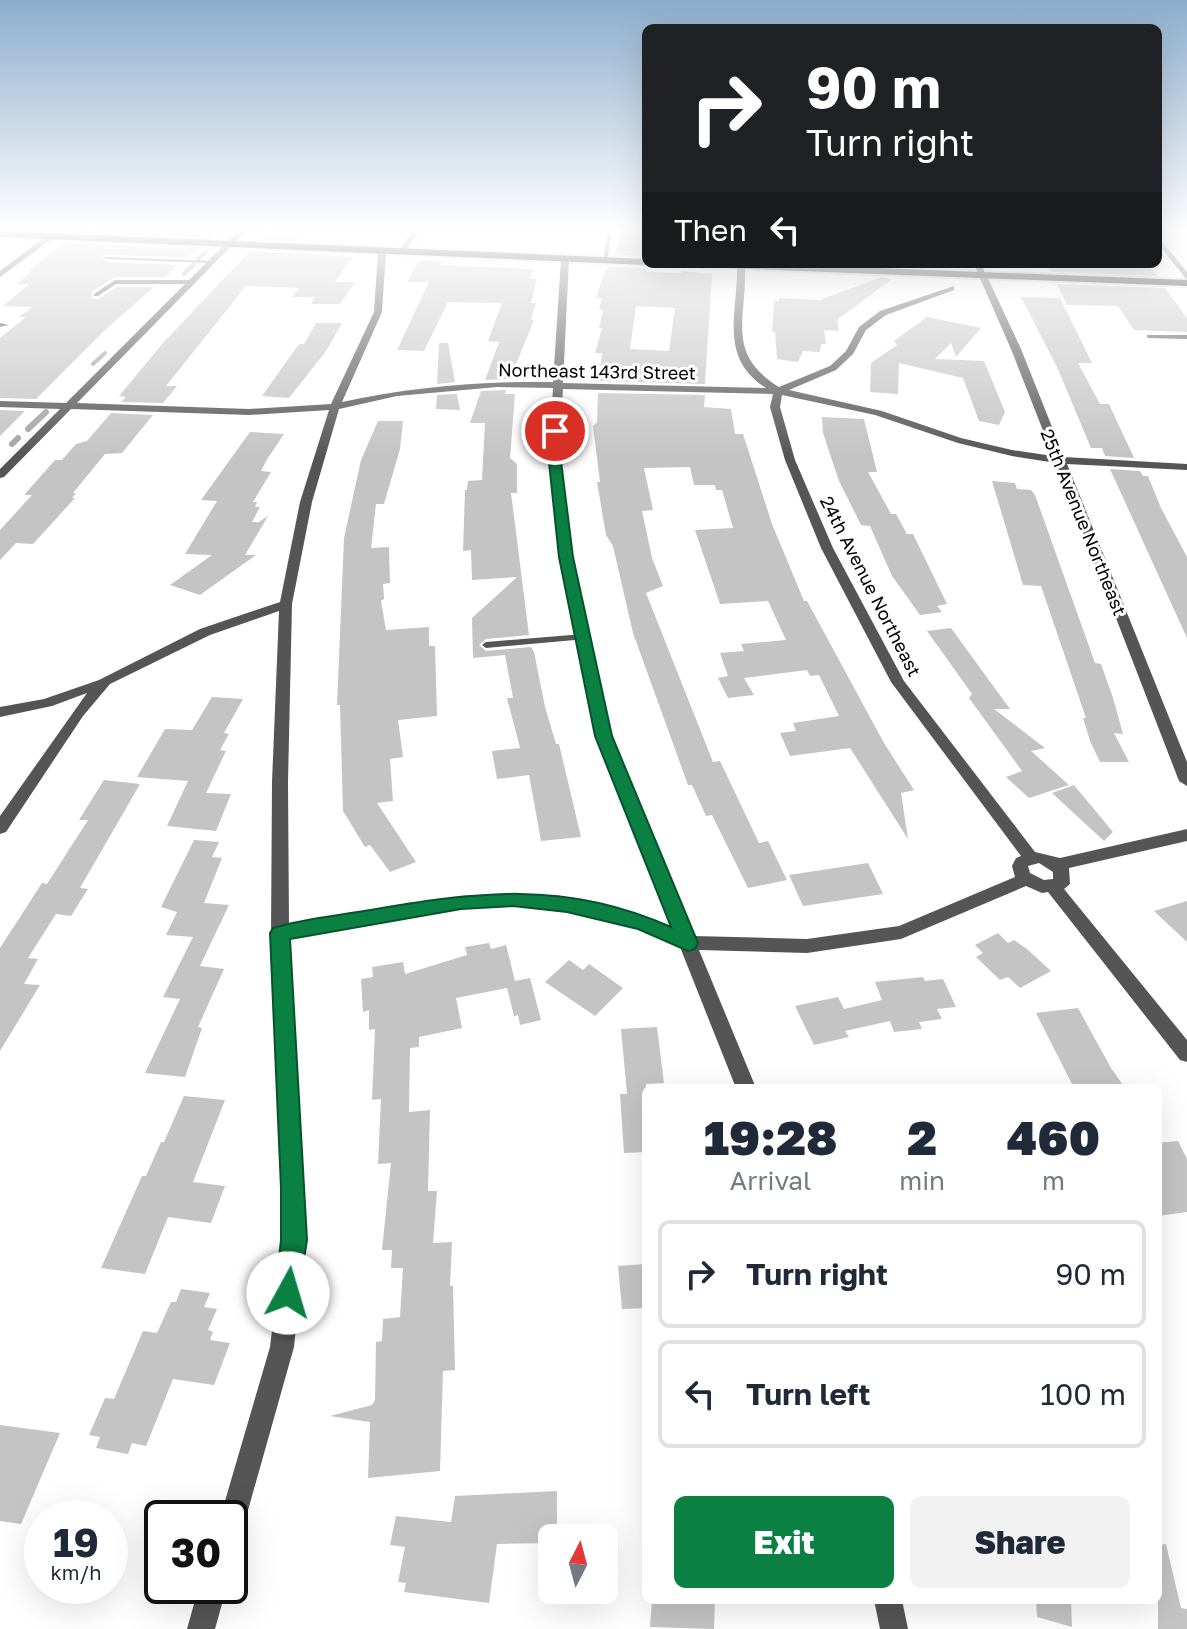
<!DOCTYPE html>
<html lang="en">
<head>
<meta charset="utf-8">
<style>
	body { margin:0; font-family:"Golos Text",sans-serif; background:#f2f2f3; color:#1f2937; height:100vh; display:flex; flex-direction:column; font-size:30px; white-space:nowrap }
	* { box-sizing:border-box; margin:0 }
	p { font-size:26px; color:#747a83 }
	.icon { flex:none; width:44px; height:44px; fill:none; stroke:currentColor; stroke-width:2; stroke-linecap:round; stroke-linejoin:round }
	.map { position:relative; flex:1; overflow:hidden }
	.side { position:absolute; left:642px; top:1084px; width:520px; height:520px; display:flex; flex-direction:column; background:#fff; border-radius:12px; box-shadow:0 8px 32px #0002 }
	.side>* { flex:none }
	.banner { position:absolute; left:642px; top:24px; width:520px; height:244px; border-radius:12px; box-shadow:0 8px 32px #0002; background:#202124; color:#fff; overflow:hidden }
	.needle { width:52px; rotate:6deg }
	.controls { position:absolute; left:538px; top:1524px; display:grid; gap:16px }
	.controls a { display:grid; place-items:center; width:80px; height:80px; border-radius:12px; background:#fff; box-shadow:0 8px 32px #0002; font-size:40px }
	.speed { position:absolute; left:24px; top:1500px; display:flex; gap:16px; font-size:40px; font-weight:700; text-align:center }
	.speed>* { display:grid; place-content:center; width:104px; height:104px; border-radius:50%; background:#fff; box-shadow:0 8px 32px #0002; line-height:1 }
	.speed small { font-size:20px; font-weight:400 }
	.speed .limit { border:4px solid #111; border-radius:12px; background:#fff; color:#111 }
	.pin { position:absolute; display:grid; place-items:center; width:68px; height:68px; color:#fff; margin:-34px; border:4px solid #fff; border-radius:50%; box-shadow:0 2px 8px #0007 }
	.me { position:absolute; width:88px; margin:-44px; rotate:6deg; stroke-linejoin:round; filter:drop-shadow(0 0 6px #0008) }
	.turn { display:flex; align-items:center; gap:28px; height:168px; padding:0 32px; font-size:36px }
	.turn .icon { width:104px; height:104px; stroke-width:2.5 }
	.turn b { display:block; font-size:56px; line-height:68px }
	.then { display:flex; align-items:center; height:76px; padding:0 32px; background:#0003; gap:16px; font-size:30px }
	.eta { display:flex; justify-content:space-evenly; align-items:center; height:136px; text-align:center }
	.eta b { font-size:48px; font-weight:800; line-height:56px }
	.primary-button { display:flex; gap:16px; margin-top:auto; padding:16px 32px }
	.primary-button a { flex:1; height:92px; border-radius:12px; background:#0b8043; color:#fff; font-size:32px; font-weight:800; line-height:92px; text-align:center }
	.primary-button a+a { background:#f2f2f3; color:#1f2937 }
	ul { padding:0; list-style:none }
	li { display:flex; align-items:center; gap:24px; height:108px; margin:0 16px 12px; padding:0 16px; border:4px solid #e0e1e3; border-radius:12px }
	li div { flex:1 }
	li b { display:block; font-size:30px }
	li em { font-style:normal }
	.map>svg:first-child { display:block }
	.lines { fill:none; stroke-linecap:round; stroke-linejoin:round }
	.stream-far1 { stroke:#a3a3a3; stroke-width:4 }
	.stream { stroke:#a3a3a3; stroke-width:6 }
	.building { fill:#c4c4c4; fill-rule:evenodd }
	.primary-casing { stroke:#dbdbdb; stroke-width:4 }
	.lane { fill:#555; fill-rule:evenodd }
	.street { fill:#555; fill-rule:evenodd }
	.secondary { fill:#222; fill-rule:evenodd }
	.primary { fill:#000; fill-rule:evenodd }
	.route { fill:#0b8043; stroke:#07532c; stroke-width:2 }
	.labels { text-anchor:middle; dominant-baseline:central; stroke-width:6; stroke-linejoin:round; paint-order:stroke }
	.far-street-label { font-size:18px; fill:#000; stroke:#fff }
</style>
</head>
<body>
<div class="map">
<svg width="1187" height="1629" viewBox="0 0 1187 1629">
	<rect width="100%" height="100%" fill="#fff"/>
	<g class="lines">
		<g class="stream-far1">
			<polyline points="198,259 206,252"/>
			<polyline points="184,274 194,264"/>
			<polyline points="93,364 105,353"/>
		</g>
		<g class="stream">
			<polyline points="28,429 46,412"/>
			<polyline points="12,444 18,438"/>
		</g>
	</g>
	<g class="building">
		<polygon points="97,228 219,228 210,237 92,232"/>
		<polygon points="271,228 305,228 294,241 261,239"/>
		<polygon points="623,228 646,228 646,256 614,255"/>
		<polygon points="63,243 199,249 186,257 102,255 106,262 178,265 165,277 115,277 92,292 92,298 98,299 117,287 154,287 106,329 36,399 0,398 0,338 26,317 19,317 32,307 3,306 29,284 17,284 32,271 28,271"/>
		<polygon points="250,251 353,257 335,282 355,282 340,304 311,304 315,297 292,297 299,288 246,286 166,386 177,386 163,403 121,402 126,397 119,396 163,343"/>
		<polygon points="419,261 442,261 440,265 534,269 529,279 537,279 531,303 536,303 531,320 534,320 510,379 485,380 499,342 488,341 502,303 448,302 424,351 397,350 429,282 407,282"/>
		<polygon points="1047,264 1151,267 1157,276 1051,272"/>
		<path d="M 610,266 L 646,268 L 646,272 L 682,273 L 682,271 L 712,274 L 705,384 L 599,381 L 602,353 L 595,353 L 602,328 L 599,328 L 603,310 L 599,309 L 602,298 L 596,298 L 606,269 ZM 636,306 L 675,308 L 669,351 L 630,349 Z"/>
		<polygon points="882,277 892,279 837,320 839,331 824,330 826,344 821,344 820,352 803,351 798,362 777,359 775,332 772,332 774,301 779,301 779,298 820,300"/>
		<polygon points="1057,284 1165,288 1187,318 1187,332 1134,330 1118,306 1067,305"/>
		<polygon points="1021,297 1060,298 1092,363 1078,363 1100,404 1109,404 1134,458 1105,456 1102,448 1091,448 1057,367"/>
		<polygon points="927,317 981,328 956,357 951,343 935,359 984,361 1005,412 999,425 979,421 963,378 899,363 898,394 870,392 871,363 897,345 894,341"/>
		<polygon points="316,323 342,323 326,351 289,398 262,396 299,344 304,344"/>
		<polygon points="439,343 448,343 455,382 437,384"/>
		<polygon points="506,390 505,394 515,394 510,458 517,464 517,493 511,493 529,635 486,639 479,645 486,651 531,647 534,652 545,707 556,744 559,744 581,837 541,841 529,775 497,779 492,751 520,748 507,698 513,698 505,655 473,658 472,618 517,577 472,580 471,550 463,551 465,490 467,490 468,481 482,480 485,423 470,423 481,391"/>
		<polygon points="598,393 705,395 704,407 731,409 735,434 743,434 772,524 804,601 807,601 884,743 914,790 901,793 908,839 850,748 790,756 780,733 796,731 793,723 839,716 819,675 810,676 807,670 744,678 754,695 728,698 718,678 728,676 720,653 744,651 741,644 786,640 768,601 720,604 695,530 733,528 722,490 716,490 715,485 694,485 690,467 644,468 653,510 642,511 652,558 663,586 646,593 713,762 720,761 759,843 768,841 787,880 748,888 712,815 706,816 692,785 688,785 633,633 613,546 606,535 597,482 600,482 593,426 597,422"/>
		<polygon points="457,394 460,410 436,409 437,395"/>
		<polygon points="0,410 25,411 0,436"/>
		<polygon points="111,413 153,415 122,453 105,454 73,493 76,493 72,498 75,498 33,544 16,543 0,560 0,530 32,495 24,495 55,460 62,460 76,444 87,441"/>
		<polygon points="822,417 864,419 877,472 868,472 891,514 896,514 907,534 913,534 947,604 937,606 942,612 920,615 892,576 870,526 861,525 839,481 823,433"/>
		<polygon points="378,421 403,421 400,449 384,504 376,504 371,548 389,547 390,583 383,584 384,599 381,601 386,630 429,627 429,646 435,646 437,716 398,720 403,757 390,759 393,801 377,803 416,862 390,872 370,845 365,847 343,811 340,705 337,705 344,538 361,460"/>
		<polygon points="250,432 284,434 266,461 261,471 271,472 253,502 257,502 255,507 260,507 252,522 258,522 256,524 268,516 245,555 256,555 200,595 170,585 212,555 185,554 217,501 201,500"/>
		<polygon points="1110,469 1140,471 1143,476 1148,476 1161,508 1187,557 1187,638"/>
		<polygon points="992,481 1015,483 1017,489 1031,490 1035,495 1095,663 1101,664 1113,698 1123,734 1114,733 1129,762 1100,762 1090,741 1083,718 1086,718 1041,586 1023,585"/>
		<polygon points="951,628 1010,709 994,709 1045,748 1031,751 1069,785 1029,798 1006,777 1022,771 969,698 972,694 927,631"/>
		<polygon points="212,697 243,699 224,733 229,734 220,750 226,751 206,793 231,794 216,831 167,826 188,781 137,777 165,729 192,730"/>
		<polygon points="104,780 140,784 80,888 88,889 71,916 56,914 28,958 38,959 24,984 40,985 0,1051 0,948 42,883 47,884 88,820 79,820"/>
		<polygon points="1074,785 1113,832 1104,841 1052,793"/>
		<polygon points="194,840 219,842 212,857 222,858 204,903 229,905 200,966 224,969 198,1027 202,1028 185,1077 145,1073 180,999 163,997 193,937 166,935 177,912 161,907"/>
		<polygon points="868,863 883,894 803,906 789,875"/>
		<polygon points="1187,901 1187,942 1154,911"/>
		<polygon points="998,933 1008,943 1014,940 1027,949 1051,971 1020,988 1008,977 1000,980 976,957 983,953 975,945"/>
		<polygon points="489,943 491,949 506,945 515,981 530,978 541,1020 520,1025 518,1015 514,1016 507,988 456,998 462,1028 419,1037 419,1047 410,1048 409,1112 430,1110 428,1191 437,1191 433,1243 452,1242 450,1286 453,1286 455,1370 443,1371 440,1471 368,1478 370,1422 330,1416 372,1405 375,1400 376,1342 382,1341 383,1319 400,1317 403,1268 391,1268 392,1250 382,1250 391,1163 378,1164 381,1099 372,1100 375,1029 369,1030 369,1010 363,1012 361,979 373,977 372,967 403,962 405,974 467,955 465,947"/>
		<polygon points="569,960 583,970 589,964 623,988 595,1016 545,982"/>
		<polygon points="923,977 925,981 943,979 956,1007 937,1009 942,1019 919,1022 922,1029 894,1032 890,1021 845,1031 849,1037 814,1045 795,1006 838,997 844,1009 882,1000 875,982"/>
		<polygon points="1078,1008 1111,1068 1125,1088 1074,1088 1036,1013"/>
		<polygon points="657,1027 664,1083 646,1084 646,1152 624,1153 620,1094 627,1094 621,1029"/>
		<polygon points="184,1096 225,1100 193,1182 225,1186 211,1223 168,1217 145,1274 101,1268 142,1176 146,1176 161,1142 164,1142"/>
		<polygon points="1178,1141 1187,1159 1187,1212 1158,1216 1158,1143"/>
		<polygon points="646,1264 646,1308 622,1309 618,1266"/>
		<polygon points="181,1289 210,1293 204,1307 217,1309 208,1330 213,1332 210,1340 230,1343 214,1385 173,1379 146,1446 132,1443 128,1454 96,1448 100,1437 89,1435 105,1398 114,1399 143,1331 157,1333 171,1302 176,1302"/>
		<polygon points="0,1425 60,1433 21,1524 0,1521"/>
		<polygon points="557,1491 557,1538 552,1538 552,1543 497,1544 489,1603 404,1592 406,1583 398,1582 405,1547 390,1545 396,1516 451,1522 455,1496"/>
		<polygon points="1166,1544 1181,1608 1187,1609 1187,1629 1158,1629 1158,1545"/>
		<polygon points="652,1600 715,1600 714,1629 650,1627"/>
		<polygon points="1036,1600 1071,1600 1072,1627 1037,1617"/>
	</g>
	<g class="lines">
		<defs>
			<g id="primary">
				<polygon points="0,231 646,259 646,264 650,264 646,265 0,237"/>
				<polygon points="695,264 777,264 1187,280 1187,286 700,267"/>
			</g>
		</defs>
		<use href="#primary" class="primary-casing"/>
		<g class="lane">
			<polygon points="609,228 613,228 607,260 605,261 603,260"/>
			<polygon points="104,257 212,261 214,262 212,263 106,259"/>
			<polygon points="115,280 192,280 195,282 192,284 116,284 98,296 94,296 94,294"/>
			<polygon points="0,323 9,325 0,327"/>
			<polygon points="1147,335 1187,335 1187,339 1149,338 1147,337"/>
			<polygon points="583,634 586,635 586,639 486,648 482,645 486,642"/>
		</g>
		<g class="street">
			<path d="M 241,228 L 249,228 L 77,403 L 249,409 L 331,404 L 374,312 L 378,251 L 382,249 L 386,251 L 382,312 L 342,402 C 412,387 481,381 553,382 L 561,259 L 565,257 L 569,259 L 563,383 L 766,388 C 718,357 738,314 737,266 L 743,264 L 745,266 C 747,320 725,353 779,387 L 830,366 L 846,351 L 859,327 L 880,311 L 954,286 L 954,290 L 886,315 L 866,330 L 853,354 L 836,370 L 789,390 L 882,411 L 961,438 L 1012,450 L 1053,456 L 1011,349 L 979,276 L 986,274 L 1021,349 L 1064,457 L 1187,464 L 1187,470 L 1067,464 L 1187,762 L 1187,786 L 1179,781 L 1056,463 L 1012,456 L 958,443 L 875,415 L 782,395 L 780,407 L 795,460 L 833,548 L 904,681 L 1035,852 L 1060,858 L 1187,829 L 1187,841 L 1069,868 L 1070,884 L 1064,889 L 1187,1040 L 1187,1062 L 1180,1060 L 1048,892 L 1042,893 L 1026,886 L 901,939 L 807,953 L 699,950 L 756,1088 L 736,1088 L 680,947 L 639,929 L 567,912 L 513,905 L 461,908 L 289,938 L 305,1240 L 294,1347 L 243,1528 L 239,1537 L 230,1541 L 230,1518 L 220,1518 L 270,1347 L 283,1240 L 271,933 L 272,782 L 279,611 L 210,635 L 110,684 L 83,716 L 6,832 L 0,834 L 0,816 L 87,693 L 52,706 L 0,717 L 0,707 L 44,699 L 99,680 L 200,629 L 280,602 L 300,502 L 329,410 L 249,415 L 71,409 L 4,477 L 0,478 L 0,469 L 60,409 L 0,407 L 0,401 L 66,403 ZM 497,387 L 553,388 L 549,453 L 560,557 L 597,736 L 673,929 L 643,916 L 567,898 L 513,893 L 461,896 L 289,925 L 288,782 L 292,604 L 312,502 L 339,409 L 397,396 ZM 563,389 L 773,394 L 770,407 L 785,460 L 821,548 L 891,682 L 1021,856 L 1016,858 L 1012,866 L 1015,877 L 899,926 L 807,939 L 694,936 L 611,736 L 572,557 L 559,453 ZM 1039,863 L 1053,872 L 1053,879 L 1044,880 L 1030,873 L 1028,866 Z"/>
			<polygon points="413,228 421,228 404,254 398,254"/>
			<polygon points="49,234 56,236 0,277 0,271"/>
			<polygon points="1158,237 1187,272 1187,280 1158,244"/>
			<polygon points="199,1586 227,1586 215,1629 187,1629"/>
			<polygon points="874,1600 902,1600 908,1629 880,1629"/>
		</g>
		<polygon class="secondary" points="974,264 982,264 986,278 980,278"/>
		<use href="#primary" class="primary"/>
	</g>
	<linearGradient id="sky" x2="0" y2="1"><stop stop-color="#8cadcc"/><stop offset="0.5" stop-color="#fff"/><stop offset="1" stop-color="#fff" stop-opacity="0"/></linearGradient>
	<rect width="1187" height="456" fill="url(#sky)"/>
	<path class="route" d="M 555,427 L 561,431 L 560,453 L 573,557 L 612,736 L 698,943 L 695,949 L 688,951 L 638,929 L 567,912 L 513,906 L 461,909 L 290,939 L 307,1240 L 297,1303 L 288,1306 L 279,1303 L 275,1293 L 281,1240 L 281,1188 L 270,933 L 273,928 C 302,919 334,916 364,911 C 474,892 564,879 671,927 L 595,736 L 559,557 L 548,453 L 549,431 Z"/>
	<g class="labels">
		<g class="far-street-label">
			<text transform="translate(597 371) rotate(1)">Northeast 143rd Street</text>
			<text transform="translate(1084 522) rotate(68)">25th Avenue Northeast</text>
			<text transform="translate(871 586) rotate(63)">24th Avenue Northeast</text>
		</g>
	</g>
</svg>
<div class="controls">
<a><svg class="needle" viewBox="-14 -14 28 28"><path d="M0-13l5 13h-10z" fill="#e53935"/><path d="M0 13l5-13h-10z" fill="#747a83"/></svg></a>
</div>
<div class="speed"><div>19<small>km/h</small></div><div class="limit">30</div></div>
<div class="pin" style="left:555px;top:431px;background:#d93025"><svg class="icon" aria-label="arrive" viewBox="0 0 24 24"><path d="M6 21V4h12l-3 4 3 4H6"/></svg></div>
<svg class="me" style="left:288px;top:1293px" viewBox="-20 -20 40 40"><circle r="19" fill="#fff"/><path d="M0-13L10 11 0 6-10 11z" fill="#0b8043"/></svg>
<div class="banner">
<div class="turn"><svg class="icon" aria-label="right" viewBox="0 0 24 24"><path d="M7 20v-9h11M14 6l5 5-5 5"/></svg><div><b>90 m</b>Turn right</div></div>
<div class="then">Then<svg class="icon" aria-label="left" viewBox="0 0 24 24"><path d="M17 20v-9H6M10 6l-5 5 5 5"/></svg></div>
</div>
<section class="side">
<div class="eta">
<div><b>19:28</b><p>Arrival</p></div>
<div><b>2</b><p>min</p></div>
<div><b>460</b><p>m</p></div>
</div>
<ul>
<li><svg class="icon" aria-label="right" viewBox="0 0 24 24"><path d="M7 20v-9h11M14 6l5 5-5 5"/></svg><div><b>Turn right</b></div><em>90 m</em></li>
<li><svg class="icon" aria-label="left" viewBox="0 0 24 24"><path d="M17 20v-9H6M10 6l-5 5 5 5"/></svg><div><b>Turn left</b></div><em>100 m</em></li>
</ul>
<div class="primary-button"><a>Exit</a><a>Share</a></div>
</section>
</div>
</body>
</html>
